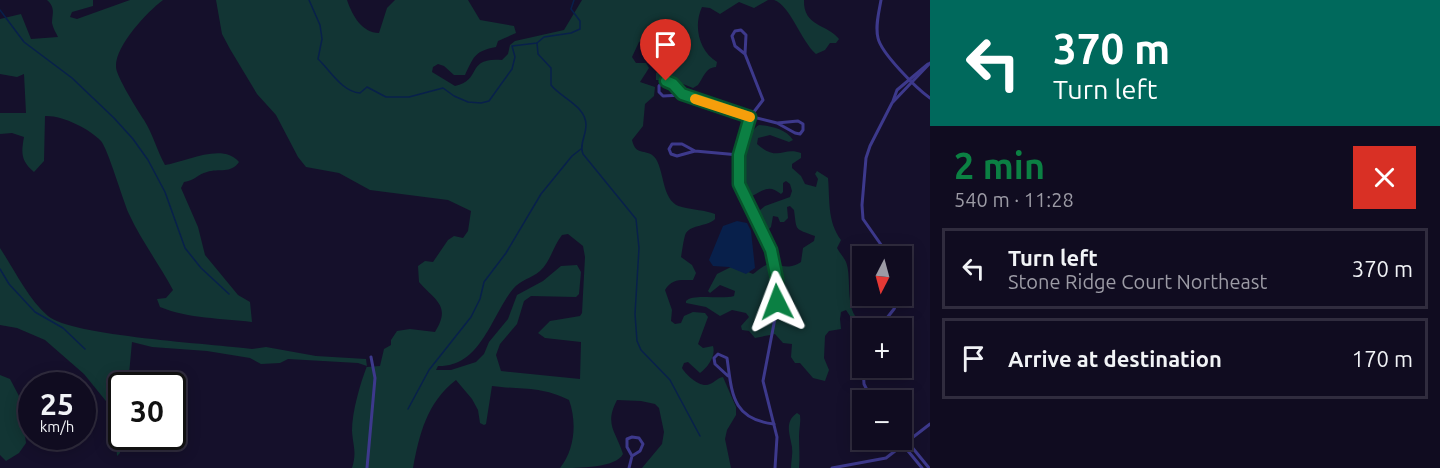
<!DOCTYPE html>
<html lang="en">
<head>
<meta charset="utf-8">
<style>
	body { margin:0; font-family:Ubuntu,sans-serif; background:#191529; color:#f1f3f6; height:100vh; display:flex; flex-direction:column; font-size:22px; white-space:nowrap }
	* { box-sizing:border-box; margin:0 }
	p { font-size:20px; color:#9c9ba5 }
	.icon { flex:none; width:33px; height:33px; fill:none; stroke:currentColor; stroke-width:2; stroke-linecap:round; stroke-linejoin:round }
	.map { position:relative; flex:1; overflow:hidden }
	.details { display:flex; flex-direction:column; background:#100c20; width:510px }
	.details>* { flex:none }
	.guide { background:#00695c; color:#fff; overflow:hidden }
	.needle { width:39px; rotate:186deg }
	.tools { position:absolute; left:852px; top:246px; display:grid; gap:12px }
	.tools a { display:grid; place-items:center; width:60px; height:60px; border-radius:0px; background:#100c20; box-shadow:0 3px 15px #0003,0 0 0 2px #302c3e; font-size:30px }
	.speed { position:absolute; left:18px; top:372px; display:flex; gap:12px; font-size:30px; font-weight:700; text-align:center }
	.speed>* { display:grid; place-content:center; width:78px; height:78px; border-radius:50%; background:#100c20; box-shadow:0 3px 15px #0003,0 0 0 2px #302c3e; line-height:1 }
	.speed small { font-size:15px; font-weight:400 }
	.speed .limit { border:3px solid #111; border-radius:9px; background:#fff; color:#111 }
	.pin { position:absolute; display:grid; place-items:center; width:51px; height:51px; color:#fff; margin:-62px -26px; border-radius:50% 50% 50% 0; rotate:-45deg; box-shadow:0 0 6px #0007 }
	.pin .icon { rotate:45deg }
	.me { position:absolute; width:66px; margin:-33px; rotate:357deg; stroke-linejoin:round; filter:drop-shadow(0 0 4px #0008) }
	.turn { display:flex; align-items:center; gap:21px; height:126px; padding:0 24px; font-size:27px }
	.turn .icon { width:78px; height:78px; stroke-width:2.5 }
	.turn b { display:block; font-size:42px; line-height:51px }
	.round { display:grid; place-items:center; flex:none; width:63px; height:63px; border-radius:0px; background:#191529 }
	.head { display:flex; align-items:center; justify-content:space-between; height:102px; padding:0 24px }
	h1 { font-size:36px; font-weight:600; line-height:45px; color:#0b8043 }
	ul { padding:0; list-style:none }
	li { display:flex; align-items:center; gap:18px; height:81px; margin:0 12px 9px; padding:0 12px; border:3px solid #302c3e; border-radius:0px }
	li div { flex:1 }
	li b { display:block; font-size:22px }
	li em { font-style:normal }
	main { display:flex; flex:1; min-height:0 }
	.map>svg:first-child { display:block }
	.green { fill:#123534; fill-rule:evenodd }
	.water { fill:#08204b }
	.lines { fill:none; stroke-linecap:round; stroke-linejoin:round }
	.stream { stroke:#08204b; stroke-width:1.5 }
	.minor { stroke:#3d398c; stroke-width:3 }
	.route-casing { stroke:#07532c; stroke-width:15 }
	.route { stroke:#0b8043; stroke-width:10 }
	.slow { stroke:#f59e0b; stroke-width:10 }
</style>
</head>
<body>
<main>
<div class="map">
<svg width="930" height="468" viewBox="0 0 930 468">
	<rect width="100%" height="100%" fill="#15102b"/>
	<g class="green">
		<path d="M 47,0 L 93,0 L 93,6 L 72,12 L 70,17 L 77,19 L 130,0 L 163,0 C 147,12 115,46 116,67 C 116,76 138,111 144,120 C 153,134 157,151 165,165 C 185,162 223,142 239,162 C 231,174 219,168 207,172 C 198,174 194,181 184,182 L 181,188 L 198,227 L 205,255 L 238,295 L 250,302 L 252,322 C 221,318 189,319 160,307 L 157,299 L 166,298 L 173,290 C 159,264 141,240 129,214 C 123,201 108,149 101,141 C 90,129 62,115 45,116 L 44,161 L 34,172 C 21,161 21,153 24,137 L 12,133 L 0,134 L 0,113 L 26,113 L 24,74 L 17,77 L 0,74 L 0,19 L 21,14 L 31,39 L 58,37 C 56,33 53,28 52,23 C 52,14 56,8 47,0 Z"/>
		<path d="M 216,0 L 347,0 C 352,15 362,33 379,33 L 387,8 L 395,0 L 468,0 L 480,20 L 514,26 L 516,33 L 498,41 L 496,47 C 475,51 474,56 465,75 L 454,75 L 444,66 L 438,64 L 433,67 L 432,72 L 455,86 C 483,80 465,57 502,60 L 508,54 L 510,45 L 515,41 L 564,30 L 582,0 L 768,0 L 754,8 L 739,2 L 720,14 L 710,8 L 702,7 C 693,26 699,51 717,62 L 716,67 C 705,68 704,77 698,85 L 693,88 L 673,80 L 656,80 L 656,73 L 661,70 L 662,64 L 652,51 L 649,43 L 643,40 L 639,42 L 632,57 L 636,63 L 646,63 L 649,68 L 640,82 L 655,87 L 654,96 L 645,104 L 643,126 L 632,140 C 636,158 648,147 656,159 C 665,174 662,203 682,207 C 693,210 705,210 715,214 L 715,219 C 707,227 692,224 686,233 C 684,236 682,252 681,257 L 692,265 L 696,273 L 693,280 C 681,280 672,278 665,290 L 672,310 L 671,321 L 675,324 L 681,323 L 684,316 L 693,312 L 705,313 L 708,317 L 698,344 L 703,348 L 713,346 C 716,356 708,367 700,373 L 688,362 L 684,363 L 682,368 C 686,375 701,389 710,384 C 715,382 717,378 723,377 L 736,407 L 736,415 L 727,430 L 725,439 L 731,468 L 642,468 L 662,444 L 664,432 L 659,408 L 655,404 L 641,401 L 617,400 C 604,425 616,431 623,454 C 616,468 579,468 560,468 C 575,449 577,422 569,400 C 541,386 523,390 492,386 L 486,424 L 484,425 L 480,423 L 478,410 L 472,399 L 456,380 C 427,402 419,435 413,468 L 352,468 C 357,452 353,446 352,431 C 352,412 360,384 367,366 L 358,363 L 288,359 L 280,363 L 261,364 L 250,358 L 207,351 L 152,347 L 132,342 L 128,385 L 122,386 L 120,453 L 117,456 L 114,411 L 84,374 L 45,340 L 17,328 L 0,325 L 0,248 C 14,269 28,299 48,316 C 71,336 214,344 252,349 L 266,347 L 316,356 L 366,359 L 367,367 L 380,366 L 384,349 L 391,345 L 391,340 L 397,331 L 410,329 L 435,332 C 452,305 434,300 419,282 L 418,266 L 425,261 L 433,262 L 448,240 L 454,236 L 463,238 L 468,231 L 471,211 L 448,200 L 370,190 L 339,173 L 306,167 L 298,157 L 276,115 L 257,94 L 230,49 L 222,34 ZM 568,234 L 583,246 L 585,257 L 582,313 L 580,316 L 550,321 L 538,333 L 545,338 L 581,342 L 580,379 L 501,371 L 496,355 L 500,344 L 517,324 L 524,301 L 531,296 L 576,297 L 579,294 L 581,272 L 577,265 L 561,266 L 543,281 L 517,295 L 508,319 L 489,342 L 484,354 L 476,362 L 451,370 L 436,370 L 438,366 C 481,367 491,316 513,289 C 520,280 532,278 540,271 C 551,261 553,246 562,235 Z"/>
		<path d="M 774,0 L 804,0 C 803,27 828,24 839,39 L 836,43 L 830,43 L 825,50 L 816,54 C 801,41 790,5 774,0 Z"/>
		<path d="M 759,125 C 771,126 786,129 793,140 L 789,142 L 770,135 L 758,138 L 757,144 C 779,163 783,146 801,153 L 801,158 L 792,164 L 792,168 L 801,176 L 805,184 L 816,187 L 818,179 L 815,174 L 817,171 L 828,178 C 830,200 827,221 841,240 L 837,248 C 840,254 846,259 847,265 C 851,280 846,307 857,318 L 854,322 L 846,310 L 841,312 L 840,319 L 841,329 L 829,331 L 825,336 L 824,358 L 829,370 L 825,381 L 813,378 L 800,363 L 795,363 L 791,357 L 792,344 L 783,343 L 775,334 L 755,338 L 749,331 L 742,330 L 741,326 L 749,317 L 746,313 L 732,310 L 720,316 L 706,307 L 686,303 L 686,301 C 693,293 721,300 734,296 L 735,291 L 720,285 L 710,293 L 708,291 L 717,274 L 733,266 L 753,274 C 758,271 764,264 771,264 C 783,265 788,270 801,262 L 803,248 L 814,241 L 815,236 C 794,228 797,232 794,210 L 790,206 L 787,207 L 788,218 L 784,222 L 780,222 L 778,217 L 773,216 L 771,227 L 766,232 L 759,219 L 759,211 L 765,206 L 790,197 L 792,191 L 790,184 L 786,181 L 783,183 L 783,192 L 781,194 C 769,184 764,190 752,196 L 744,190 C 742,176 745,132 759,125 Z"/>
		<polygon points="0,375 10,379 20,398 26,443 19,453 6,461 0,455"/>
		<path d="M 797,413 L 800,415 C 801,422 799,429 799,436 C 799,447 800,457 799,468 L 791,468 C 791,461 793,454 792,447 C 790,434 784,422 797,413 Z"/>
	</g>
	<polygon class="water" points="737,221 747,223 751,231 755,268 746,274 729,267 713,266 709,260 723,226"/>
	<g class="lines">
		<g class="stream">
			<path d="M 309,0 L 320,25 L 322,39 L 318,59 C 330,70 342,92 360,93 L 367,87 L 386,97 L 409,97 L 443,88 L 454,96 L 468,102 L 481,103 L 489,101 L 512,69 L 515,57 L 512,46 L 537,43 L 544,37 L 571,33 L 580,29 L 580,21 L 571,9 L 574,0"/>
			<polyline points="0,10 24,42 72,78 114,118 133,139 148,160 165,192 185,248 201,268 229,294"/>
			<path d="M 537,43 L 538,54 L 551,68 L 551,85 C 561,98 586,106 586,125 C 586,136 579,144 583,154 L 636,219 L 639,248 L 635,314 L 637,341 L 641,350 L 670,380 L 700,436"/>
			<polyline points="0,269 9,284 35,312 63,328 85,349"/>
			<polyline points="408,409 429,370 471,317 480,299 484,282 506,253 541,194 572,156 581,149"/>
		</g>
		<g class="minor">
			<path d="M 881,0 C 879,12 875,26 878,38 C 881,53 917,89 930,98"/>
			<polyline points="745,54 735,46 732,36 735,31 741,30 746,35 745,54 763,100 750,117 739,155 738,176 740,190 769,245 777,279 776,313 763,381 777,437 775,468"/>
			<polyline points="682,95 669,82 663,81 659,86 659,92 663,96 682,95 733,112 777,123 795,133 800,134 803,130 803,124 798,121 777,123"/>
			<polyline points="893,101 897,90 928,64"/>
			<polyline points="695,151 682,144 672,144 669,149 671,154 677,156 695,151 739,155"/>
			<polyline points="889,256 863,219 862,205 866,158 870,146 892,103 930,63"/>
			<polyline points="879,328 894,309 900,296"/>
			<polyline points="863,368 864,384 872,400"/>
			<path d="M 728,376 L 715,364 L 714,358 L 718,354 L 727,358 C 732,392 731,419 774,424"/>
			<polyline points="902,435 929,468"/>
			<polyline points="899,440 922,468"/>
			<polyline points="367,468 375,378 371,357"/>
			<polyline points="629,468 632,456 640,451 643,444 639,438 632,437 627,439 627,447 632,456"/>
			<polyline points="832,468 886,458 930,424"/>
		</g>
	</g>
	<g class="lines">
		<defs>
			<polyline id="route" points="666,81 673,84 682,94 750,117 739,155 739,184 771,250 777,279 777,302"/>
		</defs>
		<use href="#route" class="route-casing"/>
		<use href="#route" class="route"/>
		<polyline class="slow" points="695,99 750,117"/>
	</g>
</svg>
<div class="tools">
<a><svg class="needle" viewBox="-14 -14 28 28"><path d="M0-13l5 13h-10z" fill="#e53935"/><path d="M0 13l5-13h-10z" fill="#9c9ba5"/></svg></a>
<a>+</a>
<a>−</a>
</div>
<div class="speed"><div>25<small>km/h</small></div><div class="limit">30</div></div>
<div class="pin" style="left:666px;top:81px;background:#d93025"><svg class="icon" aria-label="arrive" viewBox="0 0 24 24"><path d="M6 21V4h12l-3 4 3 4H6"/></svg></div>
<svg class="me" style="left:777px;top:302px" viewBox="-20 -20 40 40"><path d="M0-17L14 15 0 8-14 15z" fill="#0b8043" stroke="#fff" stroke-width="4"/></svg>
</div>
<section class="details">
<div class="guide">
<div class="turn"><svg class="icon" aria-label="left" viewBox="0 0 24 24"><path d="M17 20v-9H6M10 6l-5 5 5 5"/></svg><div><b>370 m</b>Turn left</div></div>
</div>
<div class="head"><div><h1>2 min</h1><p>540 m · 11:28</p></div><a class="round" style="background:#d93025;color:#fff"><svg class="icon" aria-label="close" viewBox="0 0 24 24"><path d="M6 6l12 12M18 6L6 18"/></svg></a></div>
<ul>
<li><svg class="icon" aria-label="left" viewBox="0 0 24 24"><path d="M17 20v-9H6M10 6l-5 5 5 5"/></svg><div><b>Turn left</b><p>Stone Ridge Court Northeast</p></div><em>370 m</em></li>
<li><svg class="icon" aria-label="arrive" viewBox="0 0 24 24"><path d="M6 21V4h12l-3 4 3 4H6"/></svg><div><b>Arrive at destination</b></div><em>170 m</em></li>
</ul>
</section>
</main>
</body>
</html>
